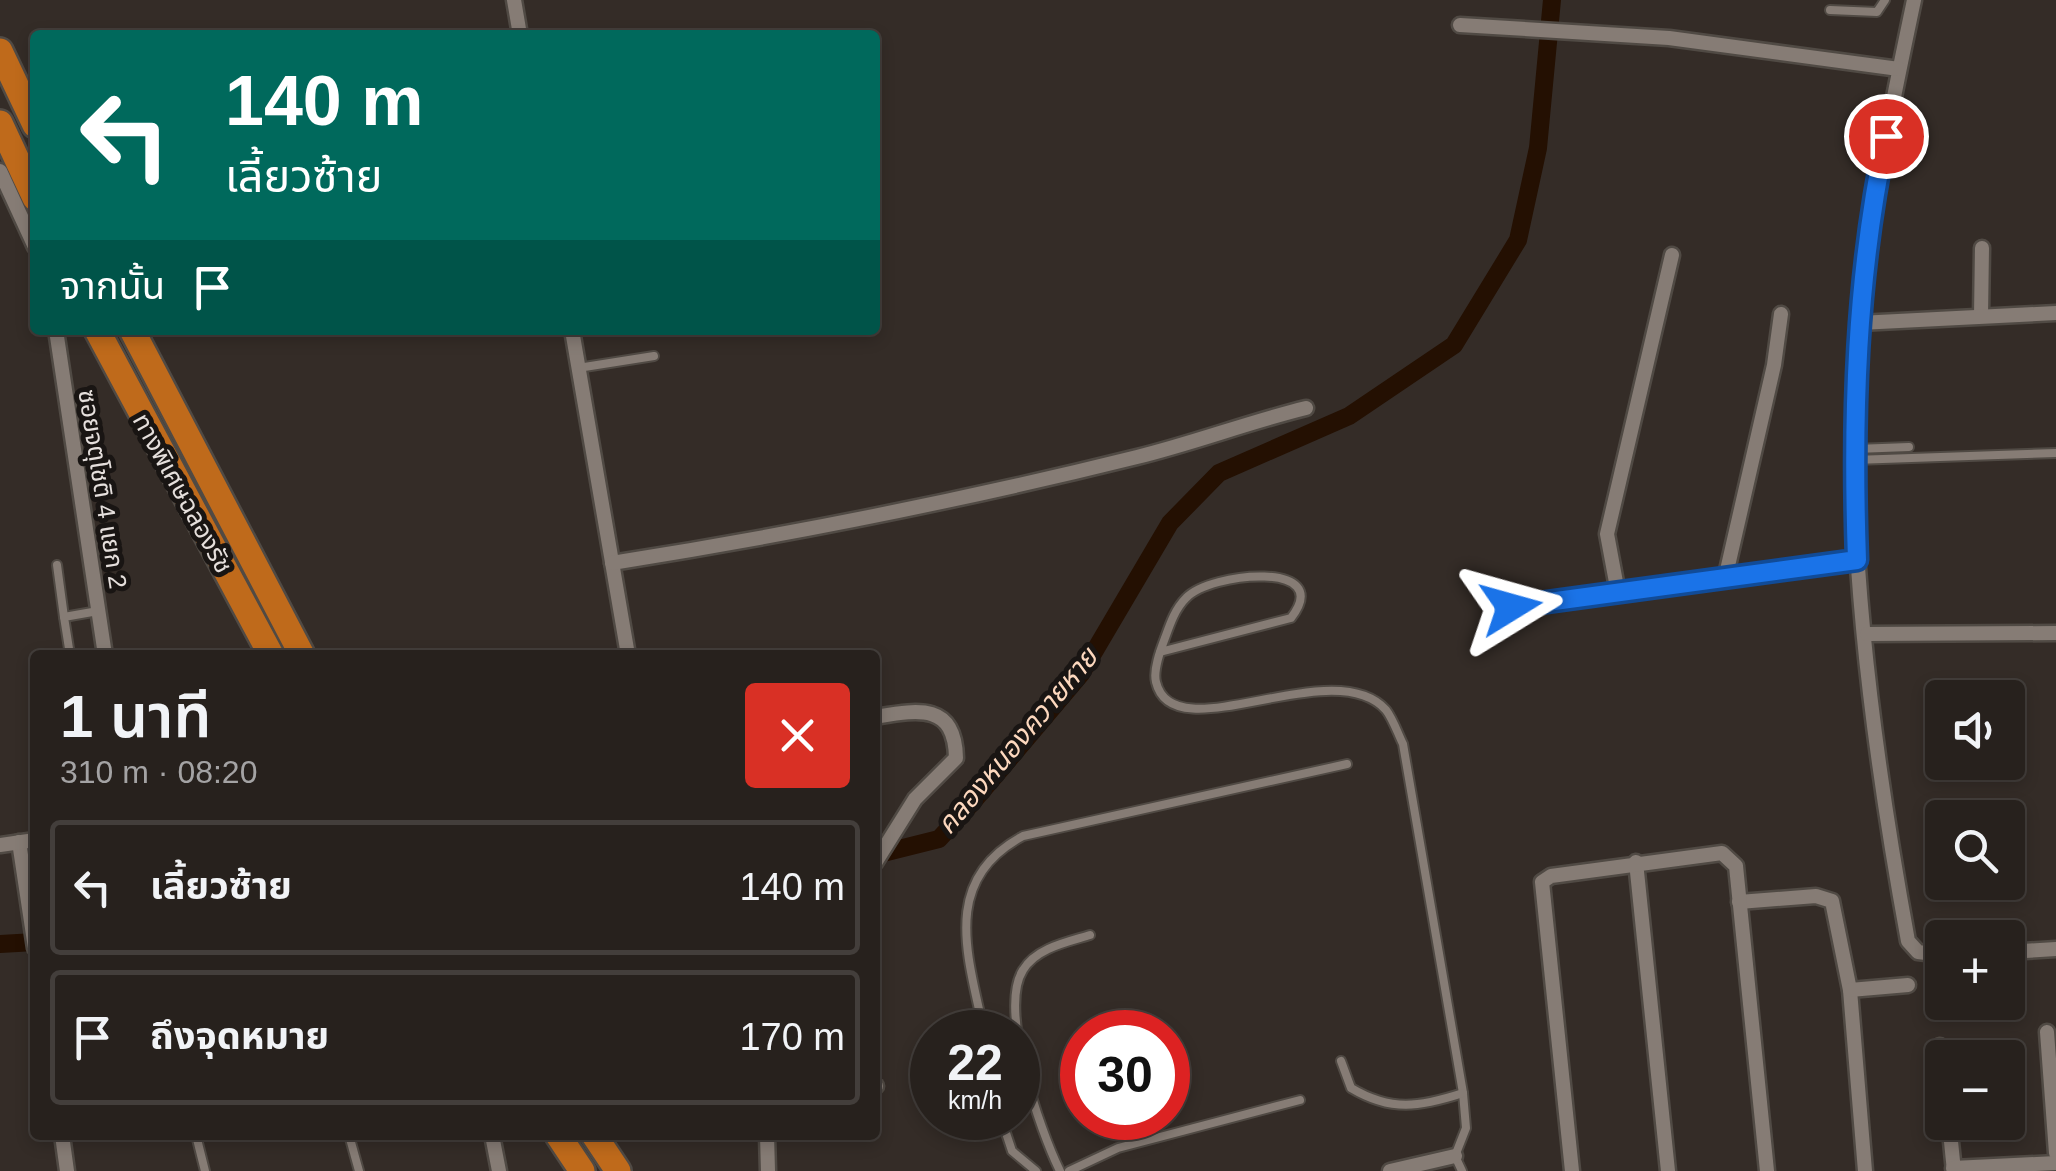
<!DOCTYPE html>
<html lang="th">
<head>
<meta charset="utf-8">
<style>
	body { margin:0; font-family:Arial,"Noto Sans Thai",sans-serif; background:#332e2a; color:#f1f3f6; height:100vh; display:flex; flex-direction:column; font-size:38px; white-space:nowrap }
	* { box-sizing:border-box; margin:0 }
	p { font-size:32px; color:#a4a3a4 }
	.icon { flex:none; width:55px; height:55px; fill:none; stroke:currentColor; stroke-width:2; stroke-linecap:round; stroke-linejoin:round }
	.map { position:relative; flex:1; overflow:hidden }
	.details { position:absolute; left:30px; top:650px; width:850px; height:490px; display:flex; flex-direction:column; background:#27211d; border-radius:10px; box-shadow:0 5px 15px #0003,0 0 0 2px #433e3b }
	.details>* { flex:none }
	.top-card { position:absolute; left:30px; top:30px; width:850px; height:305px; border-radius:10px; box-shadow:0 5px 15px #0003,0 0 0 2px #433e3b; background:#00695c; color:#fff; overflow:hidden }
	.fabs { position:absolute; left:1925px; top:680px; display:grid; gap:20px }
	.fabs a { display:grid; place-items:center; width:100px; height:100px; border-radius:10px; background:#27211d; box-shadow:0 5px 15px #0003,0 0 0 2px #433e3b; font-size:50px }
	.speed { position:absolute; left:910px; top:1010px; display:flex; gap:20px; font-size:50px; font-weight:700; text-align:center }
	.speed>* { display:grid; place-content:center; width:130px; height:130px; border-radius:50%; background:#27211d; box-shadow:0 5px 15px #0003,0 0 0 2px #433e3b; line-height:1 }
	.speed small { font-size:25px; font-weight:400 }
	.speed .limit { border:15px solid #d22; background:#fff; color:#111 }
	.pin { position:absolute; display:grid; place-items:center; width:85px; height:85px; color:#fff; margin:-42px; border:5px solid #fff; border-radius:50%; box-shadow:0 2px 10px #0007 }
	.me { position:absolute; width:110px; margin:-55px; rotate:82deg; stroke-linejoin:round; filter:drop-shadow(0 0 8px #0008) }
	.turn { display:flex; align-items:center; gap:35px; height:210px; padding:0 30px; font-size:45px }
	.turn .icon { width:130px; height:130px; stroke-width:2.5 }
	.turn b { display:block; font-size:70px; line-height:85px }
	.then { display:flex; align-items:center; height:95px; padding:0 30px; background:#0003; gap:20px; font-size:38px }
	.round { display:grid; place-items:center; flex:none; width:105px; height:105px; border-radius:10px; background:#332e2a }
	.summary { display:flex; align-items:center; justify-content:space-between; height:170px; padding:0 30px }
	h1 { font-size:60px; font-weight:600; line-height:75px }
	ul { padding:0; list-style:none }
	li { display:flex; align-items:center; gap:30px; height:135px; margin:0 20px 15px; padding:0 10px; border:5px solid #433e3b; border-radius:10px }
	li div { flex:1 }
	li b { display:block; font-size:38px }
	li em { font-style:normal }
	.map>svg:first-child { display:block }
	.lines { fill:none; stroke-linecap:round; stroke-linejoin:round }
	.canal { stroke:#241002; stroke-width:18 }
	.lane-casing { stroke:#504a44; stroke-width:12 }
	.street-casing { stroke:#504a44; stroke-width:19 }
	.highway-casing { stroke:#504a44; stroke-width:30 }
	.lane { stroke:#867c75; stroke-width:8 }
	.street { stroke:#867c75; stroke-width:14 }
	.highway { stroke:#bf6a1b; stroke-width:25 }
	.route-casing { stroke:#114b97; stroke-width:25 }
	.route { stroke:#1a73e8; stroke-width:18 }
	.labels { text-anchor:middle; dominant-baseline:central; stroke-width:10; stroke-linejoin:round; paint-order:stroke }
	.street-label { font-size:25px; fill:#e5dfdc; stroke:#191513 }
	.water-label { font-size:28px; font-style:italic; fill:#fdd8be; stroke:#191513 }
</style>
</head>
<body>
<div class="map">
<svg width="2056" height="1171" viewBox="0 0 2056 1171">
	<rect width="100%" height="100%" fill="#342c27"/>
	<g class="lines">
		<g class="canal">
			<polyline points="875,855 939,839 971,804 1081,674 1170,523 1219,473 1349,416 1454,345 1518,240 1538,148 1552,0"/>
			<polyline points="0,944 35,942"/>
		</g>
		<defs>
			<g id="lane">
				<polyline points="1830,10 1877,12 1885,0"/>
				<polyline points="578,368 654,356"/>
				<polyline points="1855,449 1909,447"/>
				<polyline points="1854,460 2056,453"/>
				<polyline points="57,565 64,617"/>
				<path d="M 1160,652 L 1291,618 C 1336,560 1210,572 1186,598 C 1175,609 1170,624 1165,638 C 1160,651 1153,670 1156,682 C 1173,754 1333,651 1386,710 C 1393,719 1398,734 1403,744 L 1463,1093 L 1466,1128 L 1455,1156 L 1462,1171"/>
				<polyline points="70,655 64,617 98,611"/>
				<path d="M 984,1032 C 968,956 940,880 1023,836 L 1347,764"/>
				<path d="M 1341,1061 L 1351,1088 C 1391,1112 1420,1107 1463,1093"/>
				<polyline points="1001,1118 1012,1151 1036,1171"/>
				<polyline points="196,1135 205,1171"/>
				<polyline points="349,1135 359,1171"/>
				<path d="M 1060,1171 C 1040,1131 998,1009 1023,970 C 1036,948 1067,942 1090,935"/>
				<polyline points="1069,1171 1118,1148 1300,1100"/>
			</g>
			<g id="street">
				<polyline points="514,0 520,35"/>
				<path d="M 1914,0 C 1887,129 1859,257 1854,390 C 1848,567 1876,767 1908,941 L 1918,952 L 1942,955"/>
				<polyline points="1460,25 1669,38 1899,69"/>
				<polyline points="0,171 35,247"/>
				<polyline points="1981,316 1982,248"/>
				<polyline points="1859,323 2056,313"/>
				<polyline points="56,330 105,655"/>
				<polyline points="572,330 628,655"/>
				<path d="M 612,563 C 788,535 964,500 1137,457 C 1194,443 1249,422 1306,408"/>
				<polyline points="1725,579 1774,365 1781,314"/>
				<polyline points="1618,593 1607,534 1672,255"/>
				<polyline points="1511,607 1857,560"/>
				<polyline points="1867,634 2056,633"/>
				<path d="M 875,717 C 917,710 955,702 956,758 L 915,799 L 875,863"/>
				<polyline points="19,842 35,948"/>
				<polyline points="0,845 35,840"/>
				<polyline points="1636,862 1668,1171"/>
				<polyline points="1739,902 1816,896 1832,901 1850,990 1865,1171"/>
				<polyline points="2008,952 2056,949"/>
				<polyline points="1850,990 1908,985"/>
				<polyline points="2047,1032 2056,1153"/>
				<polyline points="1940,1046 1942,1066"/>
				<polyline points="875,1087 876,1086"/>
				<polyline points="1949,1122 1954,1171"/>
				<polyline points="62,1135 67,1171"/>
				<polyline points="492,1135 499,1171"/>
				<polyline points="767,1135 768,1171"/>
				<polyline points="1953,1168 2056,1163"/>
				<polyline points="1390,1171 1455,1156"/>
				<polyline points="1572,1171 1542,882 1551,876 1722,853 1736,866 1767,1171"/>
			</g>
			<g id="highway">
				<polyline points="0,51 35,125"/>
				<polyline points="0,123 35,198"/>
				<polyline points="97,330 271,655"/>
				<polyline points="132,330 302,655"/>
				<polyline points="558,1135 582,1171"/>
				<polyline points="594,1135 618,1171"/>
			</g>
		</defs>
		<use href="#lane" class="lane-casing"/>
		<use href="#street" class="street-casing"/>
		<use href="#highway" class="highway-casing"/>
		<use href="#lane" class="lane"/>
		<use href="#street" class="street"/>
		<use href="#highway" class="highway"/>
	</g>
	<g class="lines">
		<defs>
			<path id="route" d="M 1511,607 L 1857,560 C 1852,417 1856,277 1886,136"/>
		</defs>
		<use href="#route" class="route-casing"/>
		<use href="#route" class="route"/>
	</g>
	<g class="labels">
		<g class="street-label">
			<text transform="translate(103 489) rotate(81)">ซอยจตุโชติ 4 แยก 2</text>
			<text transform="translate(183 493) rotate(61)">ทางพิเศษฉลองรัช</text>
		</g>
		<g class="water-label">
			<text transform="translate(1017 741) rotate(-50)">คลองหนองควายหาย</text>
		</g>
	</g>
</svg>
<div class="fabs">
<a><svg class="icon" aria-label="sound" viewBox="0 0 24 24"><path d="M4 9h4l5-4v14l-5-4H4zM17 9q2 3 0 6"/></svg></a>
<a><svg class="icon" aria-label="search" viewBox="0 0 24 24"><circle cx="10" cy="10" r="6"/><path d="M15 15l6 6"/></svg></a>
<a>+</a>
<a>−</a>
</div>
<div class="speed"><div>22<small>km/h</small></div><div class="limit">30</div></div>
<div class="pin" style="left:1886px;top:136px;background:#d93025"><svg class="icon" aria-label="arrive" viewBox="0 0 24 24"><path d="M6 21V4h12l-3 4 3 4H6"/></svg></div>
<svg class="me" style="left:1511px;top:607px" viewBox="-20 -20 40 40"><path d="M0-17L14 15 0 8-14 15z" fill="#1a73e8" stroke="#fff" stroke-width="4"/></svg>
<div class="top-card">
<div class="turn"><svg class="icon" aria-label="left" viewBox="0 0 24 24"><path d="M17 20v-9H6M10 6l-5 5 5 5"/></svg><div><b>140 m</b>เลี้ยวซ้าย</div></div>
<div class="then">จากนั้น<svg class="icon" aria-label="arrive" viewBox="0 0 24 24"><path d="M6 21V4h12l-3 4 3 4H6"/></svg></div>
</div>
<section class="details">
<div class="summary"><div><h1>1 นาที</h1><p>310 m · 08:20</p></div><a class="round" style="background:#d93025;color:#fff"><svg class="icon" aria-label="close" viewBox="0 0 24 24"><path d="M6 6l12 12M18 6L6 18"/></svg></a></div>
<ul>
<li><svg class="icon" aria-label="left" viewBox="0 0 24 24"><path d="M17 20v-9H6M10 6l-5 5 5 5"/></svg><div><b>เลี้ยวซ้าย</b></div><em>140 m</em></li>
<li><svg class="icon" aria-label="arrive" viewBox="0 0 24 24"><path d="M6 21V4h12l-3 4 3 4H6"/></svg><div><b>ถึงจุดหมาย</b></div><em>170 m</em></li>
</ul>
</section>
</div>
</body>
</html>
